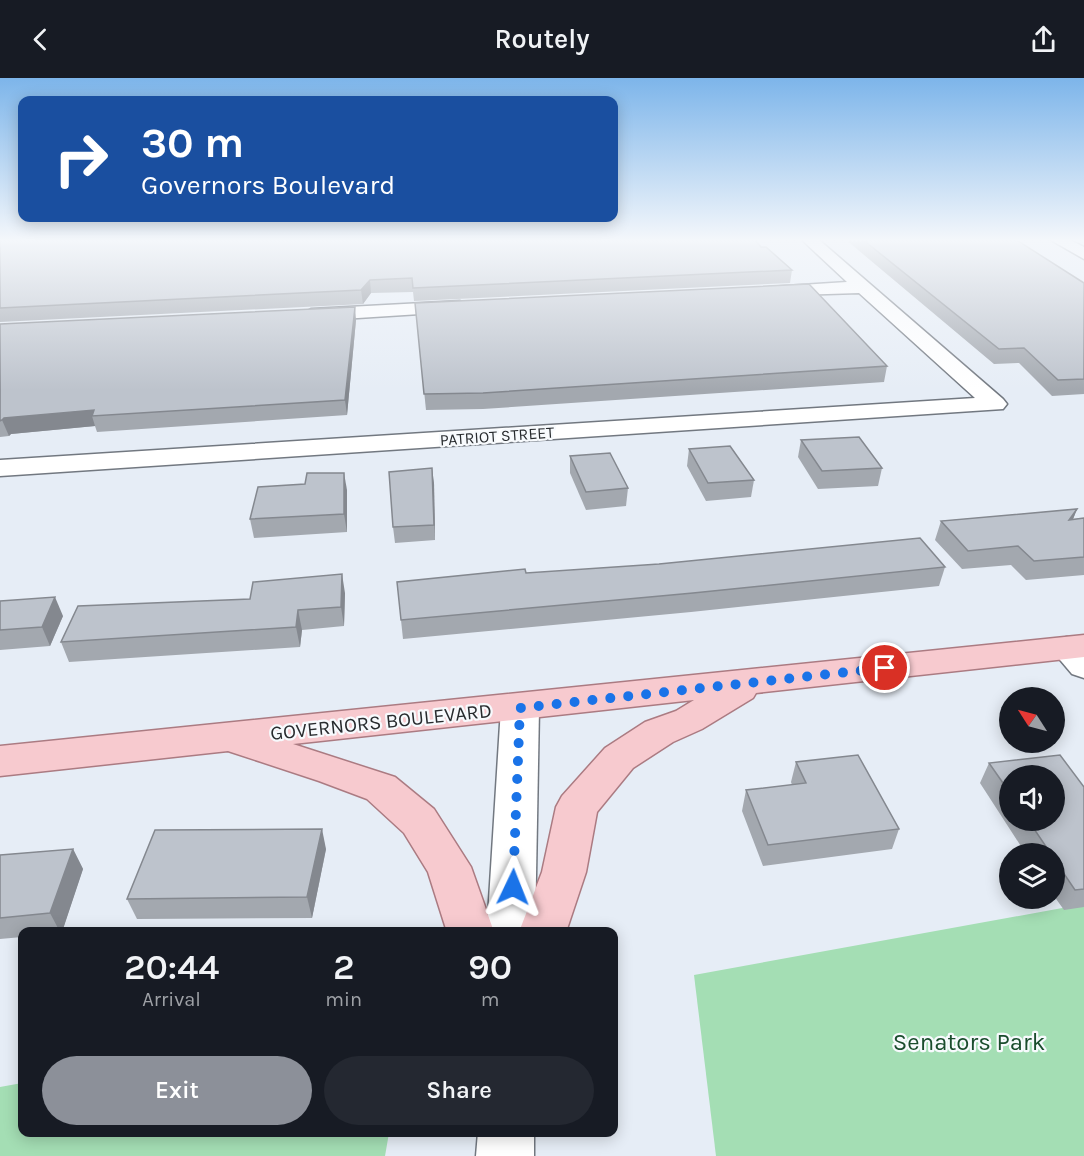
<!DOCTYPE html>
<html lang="en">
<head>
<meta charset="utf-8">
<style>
	body { margin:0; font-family:Karla,sans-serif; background:#242831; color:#f1f3f6; height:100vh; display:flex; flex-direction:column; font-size:22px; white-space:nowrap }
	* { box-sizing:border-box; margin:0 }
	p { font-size:20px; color:#9ea1a6 }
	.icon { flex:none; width:33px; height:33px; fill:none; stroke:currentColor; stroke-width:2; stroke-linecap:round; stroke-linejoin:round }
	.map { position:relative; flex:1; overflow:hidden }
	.panel { position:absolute; left:18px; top:849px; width:600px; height:210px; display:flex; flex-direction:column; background:#171b24; border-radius:12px; box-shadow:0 3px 15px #0003 }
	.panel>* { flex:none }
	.guide { position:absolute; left:18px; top:18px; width:600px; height:126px; border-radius:12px; box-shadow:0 3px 15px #0003; background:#1a4fa0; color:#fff; overflow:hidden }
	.needle { width:39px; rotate:306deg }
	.fabs { position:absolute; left:999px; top:609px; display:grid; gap:12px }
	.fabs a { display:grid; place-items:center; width:66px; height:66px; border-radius:50%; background:#171b24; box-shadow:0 3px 15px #0003; font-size:30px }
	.pin { position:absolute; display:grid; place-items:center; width:51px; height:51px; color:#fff; margin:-26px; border:3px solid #fff; border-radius:50%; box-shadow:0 2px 6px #0007 }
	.me { position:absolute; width:66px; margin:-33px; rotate:2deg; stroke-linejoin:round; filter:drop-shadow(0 0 4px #0008) }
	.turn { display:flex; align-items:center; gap:21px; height:126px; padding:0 24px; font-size:27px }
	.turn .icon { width:78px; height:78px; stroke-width:2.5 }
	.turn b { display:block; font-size:42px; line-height:51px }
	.eta { display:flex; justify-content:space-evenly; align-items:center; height:102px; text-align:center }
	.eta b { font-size:36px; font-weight:600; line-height:42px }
	.cta { display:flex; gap:12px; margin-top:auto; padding:12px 24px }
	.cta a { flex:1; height:69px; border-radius:36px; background:#8c9099; color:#fff; font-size:24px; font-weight:600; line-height:69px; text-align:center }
	.cta a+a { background:#242831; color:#f1f3f6 }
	header { display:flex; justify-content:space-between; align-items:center; height:78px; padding:0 24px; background:#171b24; font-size:27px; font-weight:600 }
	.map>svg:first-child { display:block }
	.green { fill:#a4deb4 }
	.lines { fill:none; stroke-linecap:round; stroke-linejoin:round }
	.minor-casing { stroke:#727880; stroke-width:3 }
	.major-casing { stroke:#ab7b82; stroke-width:3 }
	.minor { fill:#fff; fill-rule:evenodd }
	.major { fill:#f7cacf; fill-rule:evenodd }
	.wall { fill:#a3a8af; fill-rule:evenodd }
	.shaded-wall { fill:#84888f }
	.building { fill:#bdc3cc; stroke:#84888f; stroke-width:1.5 }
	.route { stroke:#1a73e8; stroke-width:10; stroke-dasharray:0 18 }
	.labels { text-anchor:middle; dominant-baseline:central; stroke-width:4.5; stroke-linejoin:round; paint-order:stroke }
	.far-street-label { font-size:16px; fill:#282b2e; stroke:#f7fafd }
	.street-label { font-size:20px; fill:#282b2e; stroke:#f7fafd }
	.near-park-label { font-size:24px; fill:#1a4d2d; stroke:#f7fafd }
</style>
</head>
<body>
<header><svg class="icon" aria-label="back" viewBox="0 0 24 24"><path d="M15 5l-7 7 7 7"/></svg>Routely<svg class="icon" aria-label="share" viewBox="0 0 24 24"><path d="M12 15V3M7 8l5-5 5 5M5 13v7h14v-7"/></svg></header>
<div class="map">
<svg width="1084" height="1078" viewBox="0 0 1084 1078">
	<rect width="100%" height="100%" fill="#e6edf6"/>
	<g class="green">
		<polygon points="1084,826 1084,1078 716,1078 694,897"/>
		<polygon points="22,1005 22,1054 389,1055 385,1078 0,1078 0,1009"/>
	</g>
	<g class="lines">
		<defs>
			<g id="minor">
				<polygon points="801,161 818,161 1003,321 1007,326 1003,331 0,398 0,382 975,320 859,215 764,218 761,214 764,210 770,209 847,204"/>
				<polygon points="1049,161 1068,161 1084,169 1084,181"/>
				<polygon points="460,223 470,229 467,233 311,243 301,237 311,231"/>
				<polygon points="1067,559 1079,562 1084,567 1084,600 1072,596 1050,570 1055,562"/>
				<polygon points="520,617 533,621 539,630 535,854 487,854 501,630 507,621"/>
				<polygon points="478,1054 534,1054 534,1078 476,1078"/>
			</g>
			<polygon id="major" points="1084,557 1084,579 756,615 753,620 702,651 673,664 633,690 597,734 586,794 566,854 519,854 542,794 556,729 562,718 605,670 645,644 676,633 694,622 293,666 395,699 434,731 471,789 494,854 447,854 428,794 404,755 367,721 319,703 228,673 0,698 0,668"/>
		</defs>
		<use href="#minor" class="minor-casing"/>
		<use href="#major" class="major-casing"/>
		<use href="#minor" class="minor"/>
		<use href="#major" class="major"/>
	</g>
	<g class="wall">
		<polygon points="0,161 761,169 792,192 790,205 414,223 413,214 371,215 363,226 0,244"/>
		<polygon points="845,161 1015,161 1084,205 1084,316 1052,318 1019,285 994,286"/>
		<polygon points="415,225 887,288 884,304 483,331 426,332"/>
		<polygon points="356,242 347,337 97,354 95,348 11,356 9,358 0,359 0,246"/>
		<polygon points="801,362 882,390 878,408 818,411 798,379"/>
		<polygon points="689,371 754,402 751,419 706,423 687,388"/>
		<polygon points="570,378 628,410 626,428 586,432 570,395"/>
		<polygon points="434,405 435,462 395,465 393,449"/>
		<polygon points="347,412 347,454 254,460 250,441"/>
		<polygon points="1077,431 1073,441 1084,440 1084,497 1026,502 1011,487 962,491 935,462 941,443"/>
		<polygon points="945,489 939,508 691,534 403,561 401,542"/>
		<polygon points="345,515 344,548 302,552 300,569 69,584 61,564"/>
		<polygon points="0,523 63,538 50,568 0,572"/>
		<polygon points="796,684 899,751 892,771 763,788 742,733 746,712 792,707 791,704"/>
		<path d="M 989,685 L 1084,709 L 1084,829 L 1064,832 L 1054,818 L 1054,776 L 1026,776 L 980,705 ZM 1010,698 L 1054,742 L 1010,742 Z"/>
		<polygon points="73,771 83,791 62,854 22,854 22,859 0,861 0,777"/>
		<polygon points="326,771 312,840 137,841 127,821"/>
	</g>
	<g class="shaded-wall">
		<polygon points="370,202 371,215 363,226 361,212"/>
		<polygon points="355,229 356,242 347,337 345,322"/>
		<polygon points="94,332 92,338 95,348 11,356 9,358 2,342 4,340"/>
		<polygon points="432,390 434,405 435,462 434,447"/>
		<polygon points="344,395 347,412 347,454 344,436"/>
		<polygon points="1077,431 1070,449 1069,442"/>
		<polygon points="342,496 345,515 344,548 341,529"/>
		<polygon points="55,519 63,538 50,568 42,549"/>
		<polygon points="298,532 302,552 300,569 296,549"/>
		<polygon points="322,751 326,771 312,840 307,819"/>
		<polygon points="73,771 83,791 62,854 60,854 50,835"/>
	</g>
	<g class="building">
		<polygon points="0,161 754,161 761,169 766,169 792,192 413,210 412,200 370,202 361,212 0,230"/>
		<polygon points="862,161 1015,161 1084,205 1084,301 1058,302 1024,270 999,271"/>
		<polygon points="809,206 887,288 483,315 424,316 415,225"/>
		<polygon points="355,229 345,322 92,338 94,332 4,340 2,342 0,343 0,246"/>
		<polygon points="859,359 882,390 822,393 801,362"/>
		<polygon points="730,368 754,402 708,405 689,371"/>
		<polygon points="610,375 628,410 586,414 570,378"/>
		<polygon points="432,390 434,447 393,449 389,394"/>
		<polygon points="307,395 344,395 344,436 250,441 258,409 305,406"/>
		<polygon points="1077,431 1069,442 1084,440 1084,479 1034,483 1018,468 968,473 941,443"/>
		<polygon points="920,460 945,489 693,515 401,542 397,504 525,491 526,495 659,486"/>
		<polygon points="342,496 341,529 298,532 296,549 61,564 78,528 250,521 253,504"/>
		<polygon points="55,519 42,549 0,552 0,523"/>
		<polygon points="858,677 899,751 768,767 746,712 806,705 796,684"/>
		<polygon points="1060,677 1084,709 1084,811 1075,812 1054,781 1054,776 1051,776 1028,742 1054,742 1054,698 1010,698 1010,715 989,685"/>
		<polygon points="322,751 307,819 127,821 155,752"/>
		<polygon points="73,771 50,835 0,840 0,777"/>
	</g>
	<linearGradient id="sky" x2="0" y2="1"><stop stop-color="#7db5ea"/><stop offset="0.52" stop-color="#f4f7fb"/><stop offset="1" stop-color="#f4f7fb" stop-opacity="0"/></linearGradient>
	<rect width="1084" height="312" fill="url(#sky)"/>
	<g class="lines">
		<polyline class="route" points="513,809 520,630 885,590"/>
	</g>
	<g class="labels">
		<g class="far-street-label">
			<text transform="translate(497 358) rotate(-4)">PATRIOT STREET</text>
		</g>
		<g class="street-label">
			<text transform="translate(381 644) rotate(-6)">GOVERNORS BOULEVARD</text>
		</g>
		<g class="near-park-label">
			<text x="969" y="964">Senators Park</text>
		</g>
	</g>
</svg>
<div class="fabs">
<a><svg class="needle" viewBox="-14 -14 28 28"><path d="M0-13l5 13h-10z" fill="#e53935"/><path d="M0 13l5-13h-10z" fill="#9ea1a6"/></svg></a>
<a><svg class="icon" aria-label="sound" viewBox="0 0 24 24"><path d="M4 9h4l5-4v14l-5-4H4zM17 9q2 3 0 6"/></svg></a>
<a><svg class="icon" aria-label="layers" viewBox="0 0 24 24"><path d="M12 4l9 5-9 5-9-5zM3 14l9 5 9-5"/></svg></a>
</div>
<div class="pin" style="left:885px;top:590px;background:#d93025"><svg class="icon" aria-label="arrive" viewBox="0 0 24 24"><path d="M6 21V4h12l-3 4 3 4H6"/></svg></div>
<svg class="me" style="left:513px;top:809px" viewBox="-20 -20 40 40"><path d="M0-17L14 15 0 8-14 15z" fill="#1a73e8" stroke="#fff" stroke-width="4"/></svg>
<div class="guide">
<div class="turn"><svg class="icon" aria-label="right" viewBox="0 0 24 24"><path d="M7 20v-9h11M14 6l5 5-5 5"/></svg><div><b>30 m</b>Governors Boulevard</div></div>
</div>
<section class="panel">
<div class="eta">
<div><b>20:44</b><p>Arrival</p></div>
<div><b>2</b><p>min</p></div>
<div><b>90</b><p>m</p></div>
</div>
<div class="cta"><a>Exit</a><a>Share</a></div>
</section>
</div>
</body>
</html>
